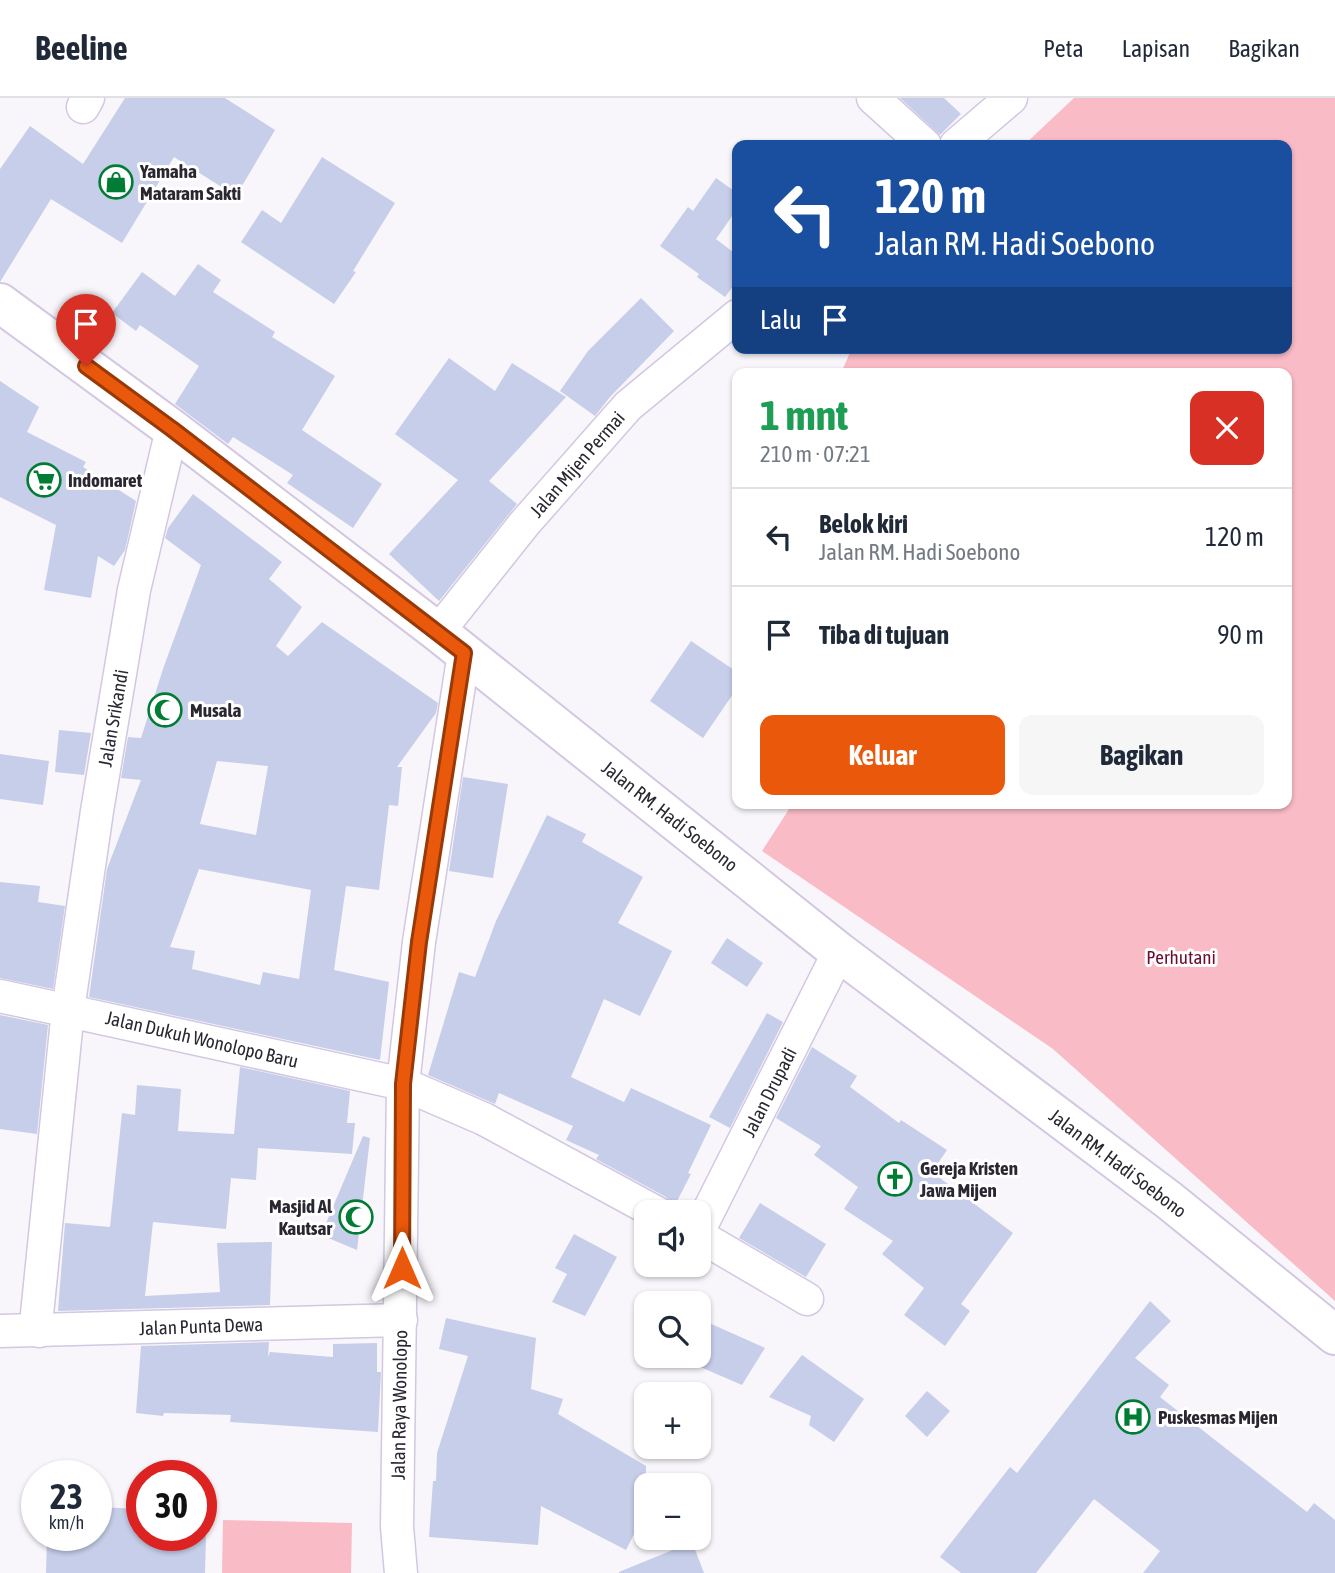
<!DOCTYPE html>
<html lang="id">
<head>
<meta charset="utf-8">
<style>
	body { margin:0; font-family:"Asap Condensed",sans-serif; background:#f6f6f7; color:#1f2937; height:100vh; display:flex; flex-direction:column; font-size:26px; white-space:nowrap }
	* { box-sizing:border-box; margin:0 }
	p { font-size:23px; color:#747a83 }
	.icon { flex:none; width:38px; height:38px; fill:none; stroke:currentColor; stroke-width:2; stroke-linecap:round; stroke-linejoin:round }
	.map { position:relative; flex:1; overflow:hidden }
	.sheet { position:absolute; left:732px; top:270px; width:560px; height:441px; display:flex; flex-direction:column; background:#fff; border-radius:14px; box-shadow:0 2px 5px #0004 }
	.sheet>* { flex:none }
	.top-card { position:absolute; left:732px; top:42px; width:560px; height:214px; border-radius:14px; box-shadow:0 2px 5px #0004; background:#1a4fa0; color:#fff; overflow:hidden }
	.fabs { position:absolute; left:634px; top:1102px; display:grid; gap:14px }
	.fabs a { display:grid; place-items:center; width:77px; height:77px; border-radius:14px; background:#fff; box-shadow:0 2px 5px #0004; font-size:35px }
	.speed { position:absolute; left:21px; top:1362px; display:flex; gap:14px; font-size:35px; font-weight:700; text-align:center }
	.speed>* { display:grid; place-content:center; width:91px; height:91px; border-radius:50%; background:#fff; box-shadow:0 2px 5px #0004; line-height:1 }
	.speed small { font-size:18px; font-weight:400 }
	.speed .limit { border:10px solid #d22; background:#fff; color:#111 }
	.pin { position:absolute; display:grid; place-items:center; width:60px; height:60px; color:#fff; margin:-72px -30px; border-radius:50% 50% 50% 0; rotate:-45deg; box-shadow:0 0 7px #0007 }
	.pin .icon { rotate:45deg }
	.me { position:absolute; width:77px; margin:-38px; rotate:0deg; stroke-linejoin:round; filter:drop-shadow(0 0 5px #0008) }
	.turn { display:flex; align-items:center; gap:24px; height:147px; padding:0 28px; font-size:32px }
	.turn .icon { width:91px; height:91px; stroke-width:2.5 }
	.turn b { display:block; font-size:49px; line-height:60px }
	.then { display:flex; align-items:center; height:66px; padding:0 28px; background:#0003; gap:14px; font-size:26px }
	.round { display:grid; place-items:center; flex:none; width:74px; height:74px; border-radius:14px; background:#f6f6f7 }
	.head { display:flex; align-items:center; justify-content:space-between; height:119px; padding:0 28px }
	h1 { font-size:42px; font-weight:700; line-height:52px; color:#1e9e55 }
	.cta { display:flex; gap:14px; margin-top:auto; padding:14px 28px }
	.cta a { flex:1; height:80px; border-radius:14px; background:#ea580c; color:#fff; font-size:28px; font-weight:700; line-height:80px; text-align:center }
	.cta a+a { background:#f6f6f7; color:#1f2937 }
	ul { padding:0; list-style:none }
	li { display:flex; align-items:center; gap:21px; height:98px; padding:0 28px; border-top:2px solid #e0e1e3 }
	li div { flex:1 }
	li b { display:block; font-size:26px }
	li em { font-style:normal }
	header { display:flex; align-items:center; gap:42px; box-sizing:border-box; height:98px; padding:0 35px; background:#fff; border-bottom:2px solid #e0e1e3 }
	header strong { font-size:33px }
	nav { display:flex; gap:38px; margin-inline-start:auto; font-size:24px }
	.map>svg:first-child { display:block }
	.green { fill:#f9bbc6 }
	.building { fill:#c6cee9; fill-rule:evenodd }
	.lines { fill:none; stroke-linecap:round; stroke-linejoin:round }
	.street-casing { stroke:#d3c7e2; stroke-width:35 }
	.primary-casing { stroke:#d3c7e2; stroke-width:42 }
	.street { stroke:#fff; stroke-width:32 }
	.primary { stroke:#fff; stroke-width:38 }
	.route-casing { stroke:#983908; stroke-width:18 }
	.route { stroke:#ea580c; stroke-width:12 }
	.labels { text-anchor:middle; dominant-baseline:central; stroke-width:6; stroke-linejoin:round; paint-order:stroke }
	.poi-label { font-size:19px; font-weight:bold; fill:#2b2731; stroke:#fff; text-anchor:start }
	.street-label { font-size:19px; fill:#2b2731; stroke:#fff }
	.park-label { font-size:19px; fill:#6c0d2f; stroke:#fff }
</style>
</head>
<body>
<header>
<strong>Beeline</strong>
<nav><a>Peta</a><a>Lapisan</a><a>Bagikan</a></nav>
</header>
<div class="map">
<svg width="1335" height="1475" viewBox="0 0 1335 1475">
	<rect width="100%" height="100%" fill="#f8f6fb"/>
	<g class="green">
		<polygon points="1074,0 1335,0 1335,1203 1053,951 762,753 793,705 1286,705 1286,275 841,275 852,250 1286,250 1286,47 1024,47"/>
		<polygon points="223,1422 352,1425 351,1475 222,1475"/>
	</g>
	<g class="building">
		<polygon points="125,0 225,0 275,32 236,98 174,59 122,145 51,101 0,184 0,71 30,28 83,66"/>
		<polygon points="900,0 944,0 961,16 940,37"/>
		<polygon points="322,59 395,105 353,173 356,174 334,206 241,144 262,112 281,125"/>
		<polygon points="716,80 737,95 737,111 716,141 737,157 737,183 725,199 697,179 699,176 660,148 688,109 693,113"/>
		<polygon points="198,166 221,182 213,194 275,234 272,239 335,278 302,332 382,386 353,430 287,385 293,377 233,339 228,346 175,306 199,268 140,227 136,233 112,215 142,174 175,198"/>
		<polygon points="641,200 674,233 610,299 595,318 560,293 588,253"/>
		<polygon points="449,260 495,293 512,265 566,299 489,383 517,406 439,503 389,456 458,382 395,336"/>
		<polygon points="0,283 39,309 27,334 86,364 83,369 136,403 125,452 114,468 98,458 91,500 44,492 56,427 0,399"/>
		<path d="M 193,396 L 282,464 L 269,481 L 302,509 L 276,548 L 288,558 L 322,524 L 438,605 L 436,615 L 397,669 L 402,669 L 398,708 L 389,707 L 379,792 L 346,788 L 334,872 L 389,884 L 380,962 L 89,899 L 107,771 L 141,682 L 121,680 L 128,639 L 141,640 L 163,571 L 201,467 L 165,440 L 168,430 ZM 217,663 L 268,668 L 256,737 L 200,726 ZM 199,771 L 311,792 L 299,881 L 263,874 L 260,887 L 192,871 L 195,853 L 170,849 Z"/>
		<polygon points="691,543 737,574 737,590 703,640 650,603"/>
		<polygon points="59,632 91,635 84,677 55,674"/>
		<polygon points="0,656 49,663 43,707 0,701"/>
		<polygon points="463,679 508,686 493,780 449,773"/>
		<polygon points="547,717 586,736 582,744 643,779 618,825 672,853 640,918 604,901 571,979 624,1004 631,990 711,1027 688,1075 691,1076 674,1109 666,1099 596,1061 599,1057 566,1042 573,1028 499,995 495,1006 428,977 459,874 475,879 496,823"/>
		<polygon points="0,784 40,788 38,804 65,808 53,891 0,880"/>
		<polygon points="727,840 763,865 747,889 711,865"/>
		<polygon points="767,915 783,924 730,1030 709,1019"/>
		<polygon points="0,917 48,927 37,1036 0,1031"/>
		<polygon points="812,949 857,978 850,989 899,1025 901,1022 947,1052 932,1074 1013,1135 961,1206 970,1213 945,1248 904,1217 924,1190 882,1156 893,1143 844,1111 858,1089 814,1057 821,1048 776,1020"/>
		<polygon points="240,969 350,993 347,1025 355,1025 352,1056 258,1050 256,1082 231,1080 226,1131 153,1124 145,1198 220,1194 217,1145 272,1144 270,1207 58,1213 65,1125 110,1129 122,1015 135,1017 137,987 181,991 178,1033 234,1036"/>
		<polygon points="363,1038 370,1040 357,1152 321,1137"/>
		<polygon points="760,1105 826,1146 806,1179 739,1140"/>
		<polygon points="574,1136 617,1159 585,1218 552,1204 567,1176 555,1170"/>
		<polygon points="1150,1203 1171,1223 1135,1260 1169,1287 1160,1299 1307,1414 1314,1405 1335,1422 1335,1475 1143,1475 1160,1453 1094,1401 1036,1475 961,1475 940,1459 1010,1369 1017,1375"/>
		<polygon points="446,1220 536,1240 531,1291 563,1301 558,1316 646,1368 646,1413 626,1452 541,1408 538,1447 429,1439 433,1383 436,1383 437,1355 468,1258 439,1251"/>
		<polygon points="698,1220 765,1250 742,1287 698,1268"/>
		<polygon points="269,1244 268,1259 270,1254 333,1259 333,1246 377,1245 377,1274 381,1274 378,1334 230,1324 231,1317 164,1315 163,1318 136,1315 141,1248"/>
		<polygon points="802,1257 864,1301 834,1344 809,1327 811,1318 769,1299"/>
		<polygon points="927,1293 950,1313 927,1339 905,1318"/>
		<polygon points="96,1409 142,1411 142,1437 206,1437 205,1475 46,1475 47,1437 96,1437"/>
		<polygon points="692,1444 704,1475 619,1475 619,1474"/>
	</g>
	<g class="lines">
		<defs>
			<g id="street">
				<polyline points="873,0 925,47"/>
				<polyline points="83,9 88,0"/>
				<polyline points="956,47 1011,0"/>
				<polyline points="438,534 524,426 628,308 737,218"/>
				<polyline points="0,898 403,986 484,1021 657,1115"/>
				<polyline points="698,1134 839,854"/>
				<polyline points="698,1137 807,1201"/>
				<polyline points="0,1233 401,1222"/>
				<polyline points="39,1233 37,1216 68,912 97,713 134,492 172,331"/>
				<polyline points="401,1475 397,1429 403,986 419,844 464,555"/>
			</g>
			<polyline id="primary" points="0,205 172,331 438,534 839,854 1170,1103 1335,1237"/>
		</defs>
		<use href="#street" class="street-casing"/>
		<use href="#primary" class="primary-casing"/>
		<use href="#street" class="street"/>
		<use href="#primary" class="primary"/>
	</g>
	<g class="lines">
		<defs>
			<polyline id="route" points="86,268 172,331 464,555 419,844 403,986 402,1170"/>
		</defs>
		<use href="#route" class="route-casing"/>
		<use href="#route" class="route"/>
	</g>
	<defs>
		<symbol id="shop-ring" viewBox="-11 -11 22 22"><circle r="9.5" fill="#fff" stroke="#007c34" stroke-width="1.5"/><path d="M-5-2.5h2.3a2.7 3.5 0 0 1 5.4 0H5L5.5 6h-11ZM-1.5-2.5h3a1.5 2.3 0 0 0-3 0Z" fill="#007c34"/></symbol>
		<symbol id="supermarket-ring" viewBox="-11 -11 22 22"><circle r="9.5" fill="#fff" stroke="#007c34" stroke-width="1.5"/><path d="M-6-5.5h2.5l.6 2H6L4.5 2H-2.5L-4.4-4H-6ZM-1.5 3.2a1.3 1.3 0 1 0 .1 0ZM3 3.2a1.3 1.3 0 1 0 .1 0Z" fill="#007c34"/></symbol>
		<symbol id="mosque-ring" viewBox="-11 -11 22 22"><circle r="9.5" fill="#fff" stroke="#007c34" stroke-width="1.5"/><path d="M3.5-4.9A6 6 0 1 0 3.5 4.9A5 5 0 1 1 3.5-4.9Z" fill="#007c34"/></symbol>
		<symbol id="church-ring" viewBox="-11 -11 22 22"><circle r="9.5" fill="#fff" stroke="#007c34" stroke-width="1.5"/><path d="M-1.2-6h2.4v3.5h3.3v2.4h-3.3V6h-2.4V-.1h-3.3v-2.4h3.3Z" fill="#007c34"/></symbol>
		<symbol id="hospital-ring" viewBox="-11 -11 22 22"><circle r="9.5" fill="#fff" stroke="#007c34" stroke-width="1.5"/><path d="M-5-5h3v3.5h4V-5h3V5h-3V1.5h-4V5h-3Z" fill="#007c34"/></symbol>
	</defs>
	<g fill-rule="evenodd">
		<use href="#shop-ring" x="97" y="65" width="38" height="38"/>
		<use href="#supermarket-ring" x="25" y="363" width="38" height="38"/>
		<use href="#mosque-ring" x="146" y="593" width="38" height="38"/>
		<use href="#church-ring" x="876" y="1062" width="38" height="38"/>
		<use href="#mosque-ring" x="337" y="1100" width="38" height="38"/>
		<use href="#hospital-ring" x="1114" y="1300" width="38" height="38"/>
	</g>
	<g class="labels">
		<g class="poi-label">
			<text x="140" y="73">Yamaha<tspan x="140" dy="22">Mataram Sakti</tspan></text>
			<text x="68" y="382">Indomaret</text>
			<text x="190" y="612">Musala</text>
			<text x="920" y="1070">Gereja Kristen<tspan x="920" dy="22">Jawa Mijen</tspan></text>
			<text x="332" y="1108" text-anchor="end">Masjid Al<tspan x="332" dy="22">Kautsar</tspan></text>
			<text x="1158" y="1319">Puskesmas Mijen</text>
		</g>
		<g class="street-label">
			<text transform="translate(577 366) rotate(-49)">Jalan Mijen Permai</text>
			<text transform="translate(113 620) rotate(-80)">Jalan Srikandi</text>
			<text transform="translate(670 718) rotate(38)">Jalan RM. Hadi Soebono</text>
			<text transform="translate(202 941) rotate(13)">Jalan Dukuh Wonolopo Baru</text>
			<text transform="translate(769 994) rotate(-63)">Jalan Drupadi</text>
			<text transform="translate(1118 1065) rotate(37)">Jalan RM. Hadi Soebono</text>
			<text transform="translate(201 1228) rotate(-2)">Jalan Punta Dewa</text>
			<text transform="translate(399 1307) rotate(-89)">Jalan Raya Wonolopo</text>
		</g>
		<g class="park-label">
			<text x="1181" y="859">Perhutani</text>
		</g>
	</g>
</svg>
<div class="fabs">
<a><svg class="icon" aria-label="sound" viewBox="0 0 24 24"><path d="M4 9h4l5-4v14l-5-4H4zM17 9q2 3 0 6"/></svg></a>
<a><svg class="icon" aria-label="search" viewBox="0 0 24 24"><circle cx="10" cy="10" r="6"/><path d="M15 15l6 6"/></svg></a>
<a>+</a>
<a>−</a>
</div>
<div class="speed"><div>23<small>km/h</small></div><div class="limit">30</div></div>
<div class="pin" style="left:86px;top:268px;background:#d93025"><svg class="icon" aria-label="arrive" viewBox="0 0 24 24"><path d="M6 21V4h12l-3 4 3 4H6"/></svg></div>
<svg class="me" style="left:402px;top:1170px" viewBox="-20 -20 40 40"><path d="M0-17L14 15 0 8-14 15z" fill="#ea580c" stroke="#fff" stroke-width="4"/></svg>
<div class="top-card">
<div class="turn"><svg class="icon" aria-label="left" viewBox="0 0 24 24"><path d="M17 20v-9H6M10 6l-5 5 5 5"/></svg><div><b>120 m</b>Jalan RM. Hadi Soebono</div></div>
<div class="then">Lalu<svg class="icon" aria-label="arrive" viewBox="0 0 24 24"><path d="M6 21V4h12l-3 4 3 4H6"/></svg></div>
</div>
<section class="sheet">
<div class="head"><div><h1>1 mnt</h1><p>210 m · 07:21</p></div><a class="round" style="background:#d93025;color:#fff"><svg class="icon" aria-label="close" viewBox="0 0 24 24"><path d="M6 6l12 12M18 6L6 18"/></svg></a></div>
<ul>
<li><svg class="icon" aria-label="left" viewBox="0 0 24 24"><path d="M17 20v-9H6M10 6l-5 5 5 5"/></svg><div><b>Belok kiri</b><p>Jalan RM. Hadi Soebono</p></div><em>120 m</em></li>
<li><svg class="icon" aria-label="arrive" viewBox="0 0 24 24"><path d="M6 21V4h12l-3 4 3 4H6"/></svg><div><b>Tiba di tujuan</b></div><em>90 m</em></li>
</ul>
<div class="cta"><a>Keluar</a><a>Bagikan</a></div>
</section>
</div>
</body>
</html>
